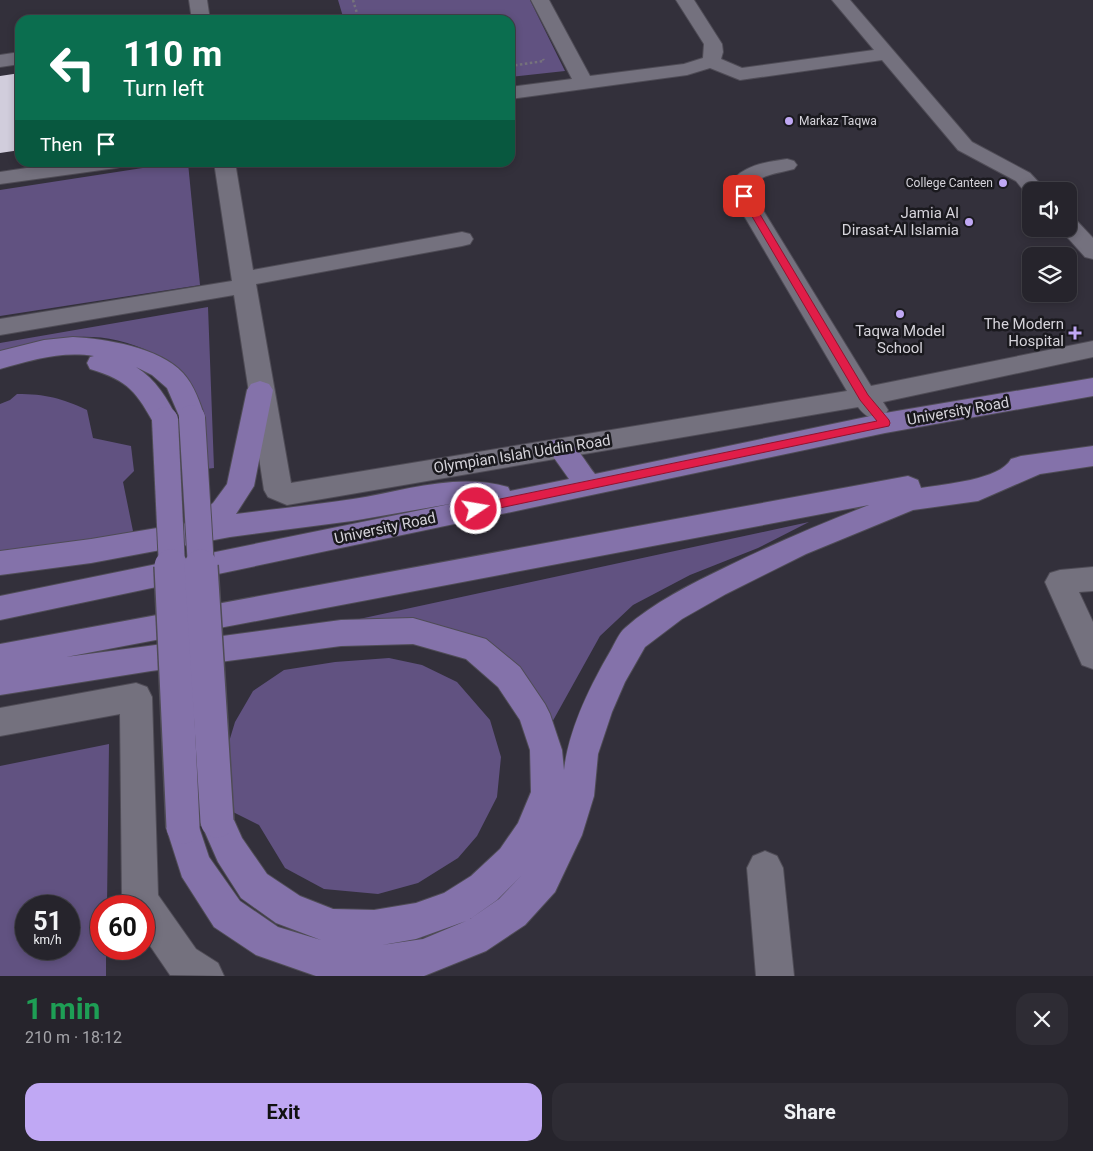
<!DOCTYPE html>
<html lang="en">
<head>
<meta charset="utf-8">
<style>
	body { margin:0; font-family:Roboto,sans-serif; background:#2e2c34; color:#f1f3f6; height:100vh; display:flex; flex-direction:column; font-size:19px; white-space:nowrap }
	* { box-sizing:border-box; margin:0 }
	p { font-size:16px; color:#a4a4a9 }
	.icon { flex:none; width:28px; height:28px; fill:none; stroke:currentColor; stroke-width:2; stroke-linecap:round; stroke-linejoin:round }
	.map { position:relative; height:976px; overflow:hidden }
	.side { display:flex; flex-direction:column; background:#26242c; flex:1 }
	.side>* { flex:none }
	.banner { position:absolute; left:15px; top:15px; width:500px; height:152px; border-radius:15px; box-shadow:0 2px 8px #0003,0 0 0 1px #424148; background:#0b6e4f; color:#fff; overflow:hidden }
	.fabs { position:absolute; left:1022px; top:182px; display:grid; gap:10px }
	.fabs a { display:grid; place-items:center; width:55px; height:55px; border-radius:10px; background:#26242c; box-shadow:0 2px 8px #0003,0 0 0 1px #424148; font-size:25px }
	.speed { position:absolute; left:15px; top:895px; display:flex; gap:10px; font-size:25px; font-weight:700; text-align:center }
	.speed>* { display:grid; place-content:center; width:65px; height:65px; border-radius:50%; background:#26242c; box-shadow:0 2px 8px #0003,0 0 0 1px #424148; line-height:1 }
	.speed small { font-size:12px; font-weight:400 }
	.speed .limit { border:8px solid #d22; background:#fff; color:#111 }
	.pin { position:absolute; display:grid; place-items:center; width:42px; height:42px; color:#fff; margin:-21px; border-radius:10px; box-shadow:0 2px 8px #0006 }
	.me { position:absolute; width:55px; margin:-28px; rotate:78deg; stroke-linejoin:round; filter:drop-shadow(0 0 4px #0008) }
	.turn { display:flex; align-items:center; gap:18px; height:105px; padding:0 25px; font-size:22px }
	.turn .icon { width:65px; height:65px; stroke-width:2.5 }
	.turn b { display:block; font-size:35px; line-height:42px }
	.then { display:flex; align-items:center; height:48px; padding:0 25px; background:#0003; gap:10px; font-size:19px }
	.round { display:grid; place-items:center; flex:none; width:52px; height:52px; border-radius:15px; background:#2e2c34 }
	.head { display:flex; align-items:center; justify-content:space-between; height:85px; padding:0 25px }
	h1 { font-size:30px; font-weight:700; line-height:38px; color:#1e9e55 }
	.button { display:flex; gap:10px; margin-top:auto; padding:10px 25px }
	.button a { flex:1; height:58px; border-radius:15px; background:#c0a8f4; color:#111; font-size:20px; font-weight:700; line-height:58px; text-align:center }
	.button a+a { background:#2e2c34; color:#f1f3f6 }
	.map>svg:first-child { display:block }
	.green { fill:#615281; fill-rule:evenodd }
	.building { fill:#d1cddc }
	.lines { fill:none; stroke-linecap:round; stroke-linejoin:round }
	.minor-casing { stroke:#4f4c56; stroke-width:2 }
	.major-casing { stroke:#4f4c56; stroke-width:2 }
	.path { stroke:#76737c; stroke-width:2.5; stroke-dasharray:2.5 2.5; stroke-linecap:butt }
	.minor { fill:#74717e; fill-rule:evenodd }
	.major { fill:#8472aa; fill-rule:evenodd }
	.major-bridge-far1-casing { stroke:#4f4c56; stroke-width:28; stroke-linecap:butt }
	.major-bridge-casing { stroke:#4f4c56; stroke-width:36; stroke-linecap:butt }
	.major-bridge-far1 { stroke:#8472aa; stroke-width:26 }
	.major-bridge { stroke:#8472aa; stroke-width:33 }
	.route { fill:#e11d48; stroke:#92132f }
	.poi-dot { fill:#c0a8f4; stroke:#1a191e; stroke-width:2 }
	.labels { text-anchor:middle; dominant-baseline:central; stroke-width:5; stroke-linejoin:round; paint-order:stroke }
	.far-poi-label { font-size:12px; fill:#d5d3da; stroke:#1a191e; text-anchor:start }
	.poi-label { font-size:15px; fill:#d5d3da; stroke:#1a191e; text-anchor:end }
	.street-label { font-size:15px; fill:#d5d3da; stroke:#1a191e }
</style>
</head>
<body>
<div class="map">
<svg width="1093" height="976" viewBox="0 0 1093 976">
	<rect width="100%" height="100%" fill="#33303b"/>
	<g class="green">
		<polygon points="338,0 530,0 565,71 510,77 510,20 344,20"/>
		<polygon points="175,163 188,163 200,285 0,316 0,190"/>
		<path d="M 208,307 L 214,468 L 206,469 L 152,353 C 101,327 53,337 0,351 L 0,343 Z"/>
		<path d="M 17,394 C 46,394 61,398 87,410 L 93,438 L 131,446 L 134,471 L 123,482 L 134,536 L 0,552 L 0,404 L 10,400 Z"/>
		<polygon points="809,522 758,548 690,575 633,605 600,636 550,726 459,638 418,619 350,621"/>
		<polygon points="389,658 422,665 457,682 490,720 501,757 497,797 477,836 458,858 418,883 378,894 324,889 285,868 259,825 229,810 225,755 235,722 253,691 284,670 335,662"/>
		<path d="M 109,744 L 107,906 L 101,906 L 101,949 L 106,949 L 106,976 L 0,976 L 0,766 ZM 69,906 L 69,949 L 26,949 L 26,906 Z"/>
	</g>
	<polygon class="building" points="20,73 20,150 0,153 0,76"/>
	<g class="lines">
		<defs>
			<g id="minor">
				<polygon points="189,0 207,0 210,20 192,20"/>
				<polygon points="531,0 549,0 590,76 684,64 703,58 704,44 676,0 694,0 722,44 723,52 721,59 742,68 874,50 832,0 850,0 972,142 1030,173 1047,191 1031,191 1031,196 1028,196 1016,181 958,150 882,60 740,80 710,68 687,75 510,99 510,87 572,79"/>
				<polygon points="20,52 20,64 0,67 0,55"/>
				<path d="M 787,159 L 794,161 L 797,165 L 794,169 C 779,173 765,174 752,184 L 755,197 L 871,386 L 1093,341 L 1093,357 L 883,402 L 888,410 L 884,417 C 871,420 866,417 858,407 L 287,505 L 268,497 L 264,490 L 234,295 L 0,335 L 0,319 L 232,281 L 214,162 L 235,162 L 253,270 L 462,232 L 470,234 L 473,239 L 470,244 L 462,246 L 256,284 L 291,483 L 847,391 L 733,197 L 730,183 C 743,165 767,162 787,159 Z"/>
				<polygon points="67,162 126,162 123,166 116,168 0,184 0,172"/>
				<polygon points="1069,219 1077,221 1093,238 1093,259 1085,257 1060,229 1069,229"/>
				<polygon points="1093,567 1093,591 1079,592 1093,622 1093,669 1082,665 1045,582 1050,573 1060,570"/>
				<polygon points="136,683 147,687 152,697 158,895 196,949 218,963 224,976 170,975 144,937 144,906 124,906 122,901 120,714 0,736 0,708"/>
				<polygon points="765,851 777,856 783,868 794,976 756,976 747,868 753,856"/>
			</g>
			<g id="major">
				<path d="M 73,337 C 106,339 159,347 183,373 C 194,385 200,402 205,418 L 201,425 L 192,427 L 183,425 L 167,388 L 152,375 L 136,367 C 156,379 168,400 178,420 L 174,427 L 165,430 L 156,427 C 136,392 130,381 90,369 L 87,363 L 90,357 L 94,356 C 61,351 32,360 0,369 L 0,351 L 44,340 Z"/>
				<path d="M 1093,378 L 1093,396 L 885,433 L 0,620 L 0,596 L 455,503 L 352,521 L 230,537 L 91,563 L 0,575 L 0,551 L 91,539 L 187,523 L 213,503 L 227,484 L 247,390 L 251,384 L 260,381 L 269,384 L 273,390 L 254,486 L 236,514 C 275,509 314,505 353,499 C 403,491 458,472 508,487 L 510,491 L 569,479 L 547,448 L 551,441 C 573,434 582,458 595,474 L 885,413 Z"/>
				<path d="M 1093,446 L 1093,466 L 1040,474 L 978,501 L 913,510 L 806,554 L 726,594 L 682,619 L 645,647 L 625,682 L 612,712 L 598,754 L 594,796 L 582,835 L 555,892 L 525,925 L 486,951 L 424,976 L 316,976 L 256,955 L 214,927 L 182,877 L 166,827 L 171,815 L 183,811 L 195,815 L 209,857 L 240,901 L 278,927 L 321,940 L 276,923 L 241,898 L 218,862 L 200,821 L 205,809 L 217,805 L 229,809 L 242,838 L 267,874 L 300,896 L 333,909 L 374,910 L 416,903 L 444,893 L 471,876 L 500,849 L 518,823 L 531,792 L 530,750 L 520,720 L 498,687 L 466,659 L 413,644 L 341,646 L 151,671 L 0,695 L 0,644 L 908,476 L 918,480 L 921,488 C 944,484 1000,480 1011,459 L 1021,456 ZM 869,505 C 820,524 773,544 726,567 C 691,584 654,602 625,628 C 619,633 615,643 611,650 C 590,686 569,728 564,770 L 562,750 L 550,714 L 545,704 L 520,667 L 486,639 L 413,618 L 341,620 L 66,657 ZM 522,875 L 499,899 L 470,919 L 497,900 ZM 466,921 L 423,939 L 382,945 L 416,939 Z"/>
			</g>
		</defs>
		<use href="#minor" class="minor-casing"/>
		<use href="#major" class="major-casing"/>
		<g class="path">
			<polyline points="353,0 359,20"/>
			<polyline points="510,66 544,61 543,59"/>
		</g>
		<use href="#minor" class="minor"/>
		<use href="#major" class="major"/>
		<defs>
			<g id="major-bridge-far1">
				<polyline points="192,418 201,567"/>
				<polyline points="165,420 172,567"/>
			</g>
			<g id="major-bridge">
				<polyline points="171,566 183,827"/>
				<polyline points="201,566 217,821"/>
			</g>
		</defs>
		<use href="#major-bridge-far1" class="major-bridge-far1-casing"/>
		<use href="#major-bridge" class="major-bridge-casing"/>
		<use href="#major-bridge-far1" class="major-bridge-far1"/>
		<use href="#major-bridge" class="major-bridge"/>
	</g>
	<polygon class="route" points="744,194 749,196 868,395 889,420 890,423 889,426 476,513 472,512 470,509 476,504 877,421 860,400 740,196"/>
	<g class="poi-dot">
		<circle cx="789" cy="121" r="5"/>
		<circle cx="1003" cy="183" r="5"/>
		<circle cx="969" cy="222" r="5"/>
		<circle cx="900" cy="314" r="5"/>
		<path d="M1072.5 325.5h5v5h5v5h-5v5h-5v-5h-5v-5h5z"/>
	</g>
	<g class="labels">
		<g class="far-poi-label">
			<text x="799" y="121">Markaz Taqwa</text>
			<text x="993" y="183" text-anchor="end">College Canteen</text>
		</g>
		<g class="poi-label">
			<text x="959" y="213">Jamia Al<tspan x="959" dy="17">Dirasat-Al Islamia</tspan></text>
			<text x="1064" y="324">The Modern<tspan x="1064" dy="17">Hospital</tspan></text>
			<text x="900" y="331" text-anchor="middle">Taqwa Model<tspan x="900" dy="17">School</tspan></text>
		</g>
		<g class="street-label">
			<text transform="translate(958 411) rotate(-10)">University Road</text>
			<text transform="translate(522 454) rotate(-9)">Olympian Islah Uddin Road</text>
			<text transform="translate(385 528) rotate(-12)">University Road</text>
		</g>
	</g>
</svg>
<div class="fabs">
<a><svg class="icon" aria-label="sound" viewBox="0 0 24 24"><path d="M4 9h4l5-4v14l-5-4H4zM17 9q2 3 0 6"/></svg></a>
<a><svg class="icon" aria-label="layers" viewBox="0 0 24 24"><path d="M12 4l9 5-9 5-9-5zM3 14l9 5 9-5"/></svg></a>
</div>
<div class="speed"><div>51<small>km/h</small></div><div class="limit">60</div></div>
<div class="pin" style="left:744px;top:196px;background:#d93025"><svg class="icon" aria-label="arrive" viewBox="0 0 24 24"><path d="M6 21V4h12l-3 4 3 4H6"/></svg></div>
<svg class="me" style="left:476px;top:509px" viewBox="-20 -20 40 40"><circle r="17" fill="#e11d48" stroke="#fff" stroke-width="3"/><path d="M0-11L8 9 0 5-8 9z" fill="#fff"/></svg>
<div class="banner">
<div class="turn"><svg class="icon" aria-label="left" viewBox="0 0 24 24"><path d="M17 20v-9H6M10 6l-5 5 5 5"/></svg><div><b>110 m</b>Turn left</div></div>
<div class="then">Then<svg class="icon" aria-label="arrive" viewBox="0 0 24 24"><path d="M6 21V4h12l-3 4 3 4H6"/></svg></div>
</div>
</div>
<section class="side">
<div class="head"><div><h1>1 min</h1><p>210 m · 18:12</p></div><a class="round"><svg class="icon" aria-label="close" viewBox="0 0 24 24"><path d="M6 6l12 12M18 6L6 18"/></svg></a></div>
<div class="button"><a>Exit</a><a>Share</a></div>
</section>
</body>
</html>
